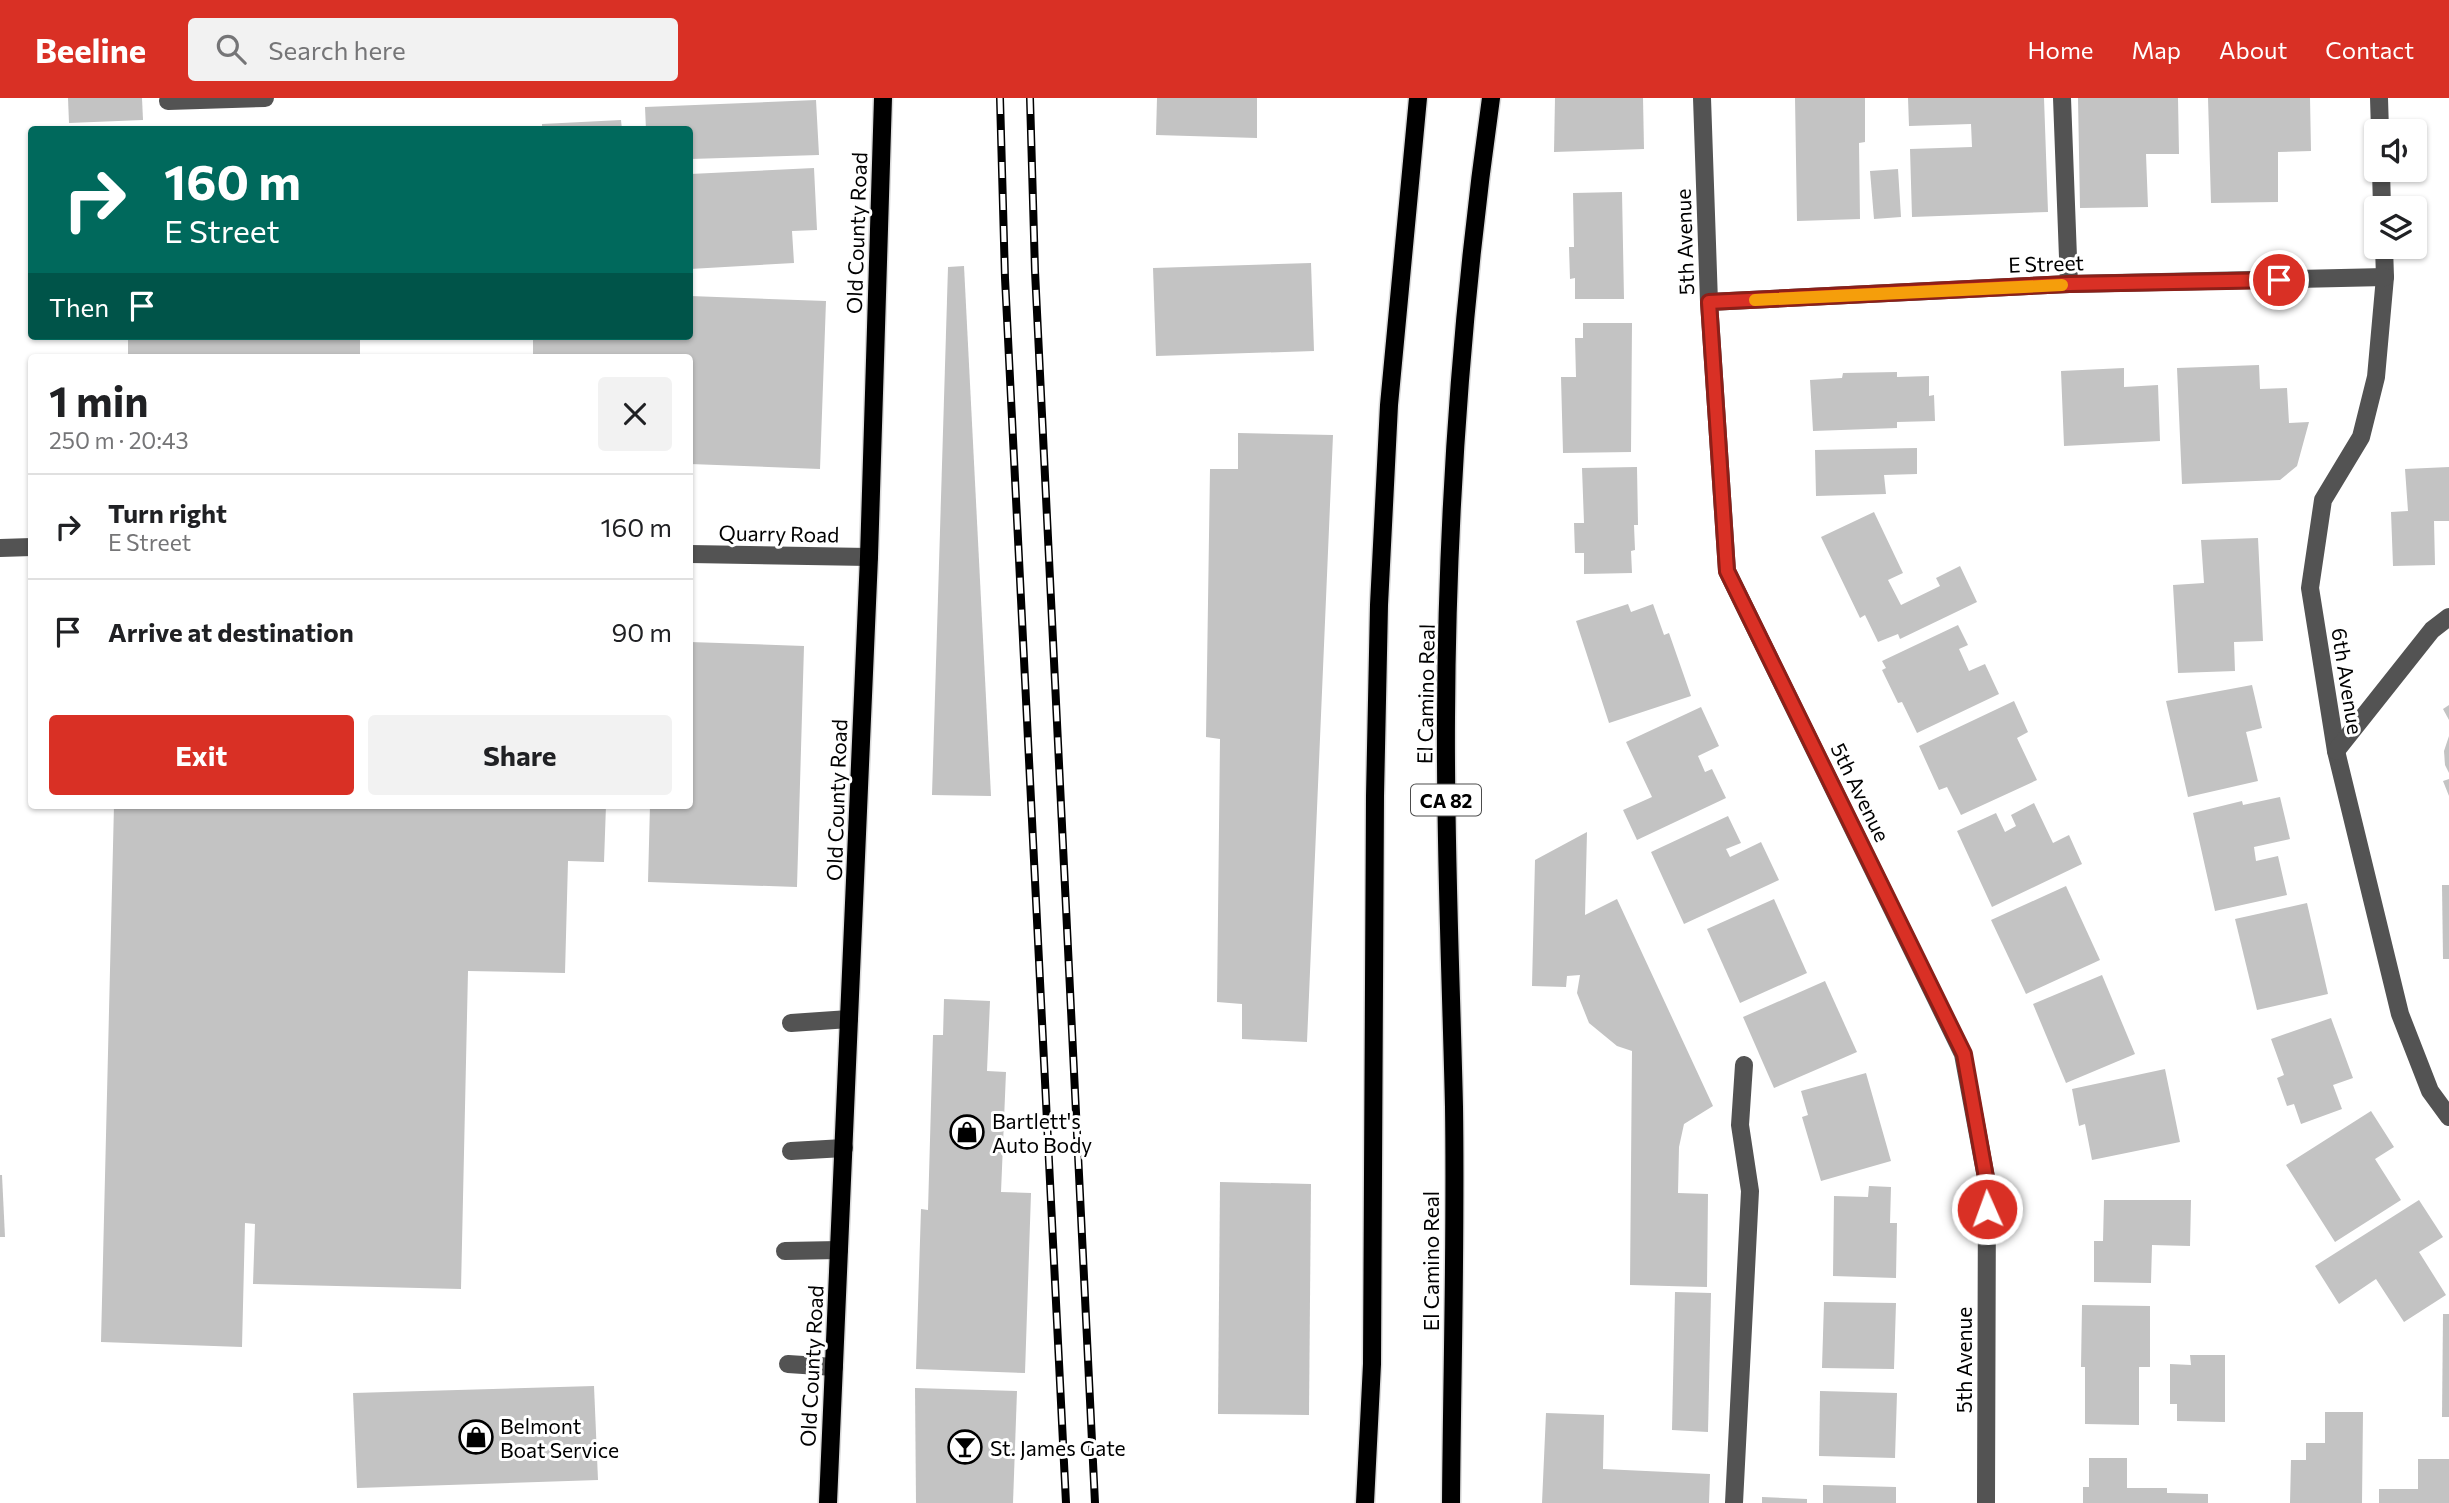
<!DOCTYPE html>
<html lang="en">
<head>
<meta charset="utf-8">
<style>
	body { margin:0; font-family:Commissioner,sans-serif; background:#f2f2f2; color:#202124; height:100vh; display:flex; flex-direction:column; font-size:26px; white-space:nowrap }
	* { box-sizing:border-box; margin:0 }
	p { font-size:23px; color:#757577 }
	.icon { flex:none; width:38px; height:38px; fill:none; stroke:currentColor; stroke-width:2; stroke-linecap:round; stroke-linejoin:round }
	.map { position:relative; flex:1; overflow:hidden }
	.details { position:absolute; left:28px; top:256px; width:665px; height:455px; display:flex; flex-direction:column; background:#fff; border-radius:7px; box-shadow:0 2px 5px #0004 }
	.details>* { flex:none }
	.banner { position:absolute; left:28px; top:28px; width:665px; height:214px; border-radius:7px; box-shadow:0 2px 5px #0004; background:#00695c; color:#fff; overflow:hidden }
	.fabs { position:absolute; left:2364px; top:21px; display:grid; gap:14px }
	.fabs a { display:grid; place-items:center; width:63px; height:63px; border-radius:7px; background:#fff; box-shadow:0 2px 5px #0004; font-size:35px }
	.pin { position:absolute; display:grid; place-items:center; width:60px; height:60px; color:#fff; margin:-30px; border:4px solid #fff; border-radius:50%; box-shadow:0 2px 7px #0007 }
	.me { position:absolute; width:77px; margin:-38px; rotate:358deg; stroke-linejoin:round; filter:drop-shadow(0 0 5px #0008) }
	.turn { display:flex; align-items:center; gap:24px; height:147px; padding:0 21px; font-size:32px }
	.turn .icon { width:91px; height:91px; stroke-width:2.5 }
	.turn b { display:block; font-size:49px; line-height:60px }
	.then { display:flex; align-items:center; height:66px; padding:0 21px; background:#0003; gap:14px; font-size:26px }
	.round { display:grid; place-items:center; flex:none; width:74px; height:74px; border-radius:7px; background:#f2f2f2 }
	.headline { display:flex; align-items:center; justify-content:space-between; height:119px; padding:0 21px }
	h1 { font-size:42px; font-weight:700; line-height:52px }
	.button { display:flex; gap:14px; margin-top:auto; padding:14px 21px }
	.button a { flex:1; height:80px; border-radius:7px; background:#d93025; color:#fff; font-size:28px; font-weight:700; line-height:80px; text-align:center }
	.button a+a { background:#f2f2f2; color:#202124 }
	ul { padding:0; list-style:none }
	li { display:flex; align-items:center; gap:21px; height:105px; padding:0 21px; border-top:2px solid #e0e0e0 }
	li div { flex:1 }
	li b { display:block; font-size:26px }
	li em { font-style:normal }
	header { display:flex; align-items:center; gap:42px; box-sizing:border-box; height:98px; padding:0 35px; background:#d93025; color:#fff }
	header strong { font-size:33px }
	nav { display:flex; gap:38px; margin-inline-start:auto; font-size:24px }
	.search { width:490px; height:63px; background:#f2f2f2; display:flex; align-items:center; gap:18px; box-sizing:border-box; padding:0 24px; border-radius:7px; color:#757577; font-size:26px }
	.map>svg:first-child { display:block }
	.building { fill:#c3c3c3 }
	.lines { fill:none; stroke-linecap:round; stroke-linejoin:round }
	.major-casing { stroke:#dbdbdb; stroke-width:21 }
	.minor { stroke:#535353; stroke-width:18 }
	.major { stroke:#000; stroke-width:18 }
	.rail-casing { stroke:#000; stroke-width:8 }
	.rail { stroke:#fff; stroke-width:5; stroke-dasharray:16; stroke-linecap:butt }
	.route-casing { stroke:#8d1f18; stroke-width:18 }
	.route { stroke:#d93025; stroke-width:12 }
	.slow { stroke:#f59e0b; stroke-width:12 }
	.labels { text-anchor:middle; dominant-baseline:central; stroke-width:6; stroke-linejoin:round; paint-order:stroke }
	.shield { fill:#fff; stroke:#4c4c4c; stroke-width:2 }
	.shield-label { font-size:19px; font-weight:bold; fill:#000 }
	.street-label { font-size:21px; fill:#000; stroke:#fff }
	.poi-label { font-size:21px; fill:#000; stroke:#fff; text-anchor:start }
</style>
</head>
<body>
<header>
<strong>Beeline</strong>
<div class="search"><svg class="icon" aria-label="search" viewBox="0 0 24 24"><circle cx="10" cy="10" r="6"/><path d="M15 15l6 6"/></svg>Search here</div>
<nav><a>Home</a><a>Map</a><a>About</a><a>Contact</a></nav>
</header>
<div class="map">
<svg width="2449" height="1405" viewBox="0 0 2449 1405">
	<rect width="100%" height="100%" fill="#fff"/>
	<g class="building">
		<polygon points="68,0 142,0 143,22 69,25"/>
		<polygon points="1157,0 1257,0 1257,40 1156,37"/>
		<polygon points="1555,0 1643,0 1644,51 1554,54"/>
		<polygon points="1795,0 1865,0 1865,44 1859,45 1860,121 1797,123"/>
		<polygon points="1908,0 2044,0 2048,114 1912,119 1910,51 1972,49 1971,26 1909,28"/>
		<polygon points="2078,0 2178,0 2179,56 2146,56 2148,109 2080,110"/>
		<polygon points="2208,0 2310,0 2311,53 2278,54 2278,104 2211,105"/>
		<polygon points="816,2 819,57 690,61 690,32 646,32 645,9"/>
		<polygon points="621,22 622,32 542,32 542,26"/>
		<polygon points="814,70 817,132 792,133 794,165 690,171 690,76"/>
		<polygon points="1898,71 1901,119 1874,121 1870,73"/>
		<polygon points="1622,94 1624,201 1575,201 1575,180 1570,181 1569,149 1574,149 1573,95"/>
		<polygon points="1311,165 1314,253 1156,258 1153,170"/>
		<polygon points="964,168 991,698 932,697 948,169"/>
		<polygon points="690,198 826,203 820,371 690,366 690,259 533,259 533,238 690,238"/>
		<polygon points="1583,225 1632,225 1631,354 1563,355 1561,279 1576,279 1575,240 1583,240"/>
		<rect x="128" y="238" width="232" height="21"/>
		<polygon points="2259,267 2260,291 2287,290 2289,325 2309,324 2297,368 2280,382 2182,386 2177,270"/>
		<polygon points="2124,270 2124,289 2158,287 2160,343 2064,348 2061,273"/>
		<polygon points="1897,274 1897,279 1929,278 1929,298 1934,297 1935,323 1897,324 1897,330 1813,333 1810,282 1842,280 1843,275"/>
		<polygon points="1238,335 1333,337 1307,944 1242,941 1242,906 1217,904 1220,641 1206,639 1210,371 1238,371"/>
		<polygon points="1917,350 1917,376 1884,377 1886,396 1816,398 1815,352"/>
		<polygon points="1637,369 1638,427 1634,427 1635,452 1631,453 1632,475 1584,476 1584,455 1575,455 1574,425 1584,425 1582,370"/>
		<polygon points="2449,369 2449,423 2434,423 2435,467 2393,468 2391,414 2408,413 2405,371"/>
		<polygon points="1874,414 1903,475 1888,482 1901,507 1940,488 1936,480 1960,468 1977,504 1900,541 1898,536 1878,544 1865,517 1860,520 1821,439"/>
		<polygon points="2258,440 2263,543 2234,544 2235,573 2178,575 2173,487 2204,485 2201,442"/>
		<polygon points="1628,506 1631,514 1653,506 1664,537 1669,535 1691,598 1609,625 1576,523"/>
		<polygon points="1958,527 1968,547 1959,551 1969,573 1985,566 1999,596 1917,635 1902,604 1898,605 1882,572 1886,570 1882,563"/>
		<polygon points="690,544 804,548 797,789 648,784 650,707 690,707"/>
		<polygon points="2252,587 2262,630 2246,634 2258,683 2188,699 2166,603"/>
		<polygon points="2014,603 2028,634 2017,640 2037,682 1961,717 1947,689 1939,692 1919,648"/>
		<polygon points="2449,607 2449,622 2443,611"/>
		<polygon points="1701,609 1719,648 1698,658 1705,674 1712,671 1726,700 1637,742 1623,712 1652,699 1626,644"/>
		<polygon points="2449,638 2449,675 2445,667 2444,653"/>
		<polygon points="2449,681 2449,698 2443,683"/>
		<polygon points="2280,699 2290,741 2254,749 2256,763 2278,758 2287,797 2215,813 2193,715 2242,703 2243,707"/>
		<polygon points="2034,705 2053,745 2069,737 2082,766 1992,809 1957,733 1996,715 2005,734 2016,728 2011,717"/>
		<polygon points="114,707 606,707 604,764 568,763 565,875 468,873 461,1191 253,1186 255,1126 245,1125 242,1249 101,1244"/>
		<polygon points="1728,718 1741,745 1726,751 1730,759 1761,744 1779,782 1684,826 1651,754"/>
		<polygon points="1587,734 1585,817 1617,801 1713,1008 1684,1026 1679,1049 1678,1095 1708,1096 1707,1189 1630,1187 1632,953 1617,948 1589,925 1577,895 1580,877 1567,878 1566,889 1532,888 1535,762"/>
		<polygon points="2442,787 2449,787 2449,861 2443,861"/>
		<polygon points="2066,788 2100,862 2026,896 1991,822"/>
		<polygon points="1774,801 1807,875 1740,905 1707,831"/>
		<polygon points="2307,805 2328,896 2257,912 2235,821"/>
		<polygon points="2102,877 2135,956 2066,985 2033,906"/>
		<polygon points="1825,883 1857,954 1774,990 1743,919"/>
		<polygon points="944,901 990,903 987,973 1006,974 1001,1094 1031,1095 1025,1275 916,1271 921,1111 928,1112 933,937 943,937"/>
		<polygon points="2331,920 2353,980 2333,987 2342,1011 2301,1026 2294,1006 2287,1008 2277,980 2284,977 2271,941"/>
		<polygon points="2165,971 2180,1044 2092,1062 2085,1026 2079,1028 2072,991"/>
		<polygon points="1866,975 1891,1063 1821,1083 1802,1019 1808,1017 1801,993"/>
		<polygon points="2371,1013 2394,1049 2375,1061 2401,1102 2335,1144 2286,1067"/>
		<polygon points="0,1077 2,1077 5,1139 0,1139"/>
		<polygon points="1220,1084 1311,1086 1309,1317 1218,1316"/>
		<polygon points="1869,1088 1891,1089 1890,1125 1897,1125 1896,1180 1833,1178 1834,1098 1868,1099"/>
		<polygon points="2104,1102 2191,1102 2190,1148 2152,1147 2151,1185 2094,1184 2094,1143 2103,1143"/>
		<polygon points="2419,1102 2443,1139 2419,1154 2446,1197 2404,1224 2376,1181 2339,1206 2315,1168"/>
		<polygon points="1675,1194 1711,1195 1708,1334 1672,1332"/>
		<polygon points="1824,1204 1896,1205 1894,1271 1822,1270"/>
		<polygon points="2082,1207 2150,1208 2150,1269 2139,1269 2139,1327 2085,1326 2085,1269 2081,1269"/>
		<polygon points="2443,1216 2449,1216 2449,1319 2442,1319"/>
		<polygon points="2190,1257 2225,1257 2225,1324 2177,1323 2177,1306 2170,1306 2170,1266 2191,1267"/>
		<polygon points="594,1288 598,1382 357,1390 353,1295"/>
		<polygon points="915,1290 1017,1293 1013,1405 916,1405"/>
		<polygon points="1820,1293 1897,1295 1895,1360 1819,1358"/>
		<polygon points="2325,1314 2363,1314 2362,1405 2290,1405 2291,1362 2306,1362 2306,1345 2325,1345"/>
		<polygon points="1546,1315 1604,1317 1603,1371 1710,1376 1709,1405 1542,1405"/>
		<polygon points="2089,1360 2127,1360 2127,1390 2167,1390 2167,1395 2208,1396 2208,1405 2083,1405 2083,1389 2089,1389"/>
		<polygon points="2418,1361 2449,1361 2449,1405 2379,1405 2379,1391 2418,1391"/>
		<polygon points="1823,1387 1896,1389 1896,1405 1823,1405"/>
		<polygon points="1762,1399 1807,1401 1807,1405 1762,1405"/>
	</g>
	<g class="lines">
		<defs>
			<g id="major">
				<polyline points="828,1405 869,459 883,0"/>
				<polyline points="1365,1405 1372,1266 1375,698 1379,507 1389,307 1418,0"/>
				<path d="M 1451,1405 C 1452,1273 1456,1141 1454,1009 C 1451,879 1445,750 1446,620 C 1447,413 1462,205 1491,0"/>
			</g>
		</defs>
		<use href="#major" class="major-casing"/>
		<g class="minor">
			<polyline points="1702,0 1709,204 1727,473 1963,956 1987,1085 1986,1405"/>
			<polyline points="2062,0 2069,186"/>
			<polyline points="2379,0 2380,33"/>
			<polyline points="168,3 265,0"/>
			<polyline points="2381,72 2382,110"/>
			<polyline points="2384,149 2385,179 2376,279 2361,339 2323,402 2310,490 2336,653 2400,916 2430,993 2449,1019"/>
			<polyline points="1709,204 2069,186 2385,179"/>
			<polyline points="0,450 32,449"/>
			<polyline points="690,456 869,459"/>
			<polyline points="2336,653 2432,532 2449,519"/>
			<polyline points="791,925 849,921"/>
			<polyline points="791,1053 844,1050"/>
			<polyline points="785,1153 839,1152"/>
			<polyline points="788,1266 834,1269"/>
			<polyline points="1734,1405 1750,1093 1740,1027 1744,967"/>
		</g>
		<use href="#major" class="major"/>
		<defs>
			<g id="rail">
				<polyline points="1000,0 1005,180 1066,1405"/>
				<polyline points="1030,0 1035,173 1095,1405"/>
			</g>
		</defs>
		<use href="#rail" class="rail-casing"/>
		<use href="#rail" class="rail"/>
	</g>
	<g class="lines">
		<defs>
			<polyline id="route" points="1987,1111 1987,1085 1964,956 1727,473 1709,204 2069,186 2279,182"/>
		</defs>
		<use href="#route" class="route-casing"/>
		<use href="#route" class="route"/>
		<polyline class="slow" points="1755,202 2062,187"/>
	</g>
	<defs>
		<symbol id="shop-ring" viewBox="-11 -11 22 22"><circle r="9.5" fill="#fff" stroke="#000" stroke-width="1.5"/><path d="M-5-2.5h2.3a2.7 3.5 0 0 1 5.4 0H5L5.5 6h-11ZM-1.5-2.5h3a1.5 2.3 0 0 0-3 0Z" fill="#000"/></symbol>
		<symbol id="bar-ring" viewBox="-11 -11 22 22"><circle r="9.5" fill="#fff" stroke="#000" stroke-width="1.5"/><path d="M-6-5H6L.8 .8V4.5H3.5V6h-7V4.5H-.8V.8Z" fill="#000"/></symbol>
	</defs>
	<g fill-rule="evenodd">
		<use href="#shop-ring" x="948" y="1015" width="38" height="38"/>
		<use href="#shop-ring" x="457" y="1320" width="38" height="38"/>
		<use href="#bar-ring" x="946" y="1330" width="38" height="38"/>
	</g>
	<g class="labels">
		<rect class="shield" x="1411" y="686.5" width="70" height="31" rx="5"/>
		<g class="shield-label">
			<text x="1446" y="702">CA 82</text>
		</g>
		<g class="street-label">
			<text transform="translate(856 135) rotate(-88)">Old County Road</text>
			<text transform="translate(1684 144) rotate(-92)">5th Avenue</text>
			<text transform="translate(2046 165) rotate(-2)">E Street</text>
			<text transform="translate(779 435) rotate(1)">Quarry Road</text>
			<text transform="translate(2348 583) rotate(81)">6th Avenue</text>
			<text transform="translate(1425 596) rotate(-89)">El Camino Real</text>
			<text transform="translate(1861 694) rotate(64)">5th Avenue</text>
			<text transform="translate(836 702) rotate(-88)">Old County Road</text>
			<text transform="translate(1430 1163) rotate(-90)">El Camino Real</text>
			<text transform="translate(1963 1262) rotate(-90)">5th Avenue</text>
			<text transform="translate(811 1268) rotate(-87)">Old County Road</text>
		</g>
		<g class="poi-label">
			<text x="992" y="1022">Bartlett's<tspan x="992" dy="24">Auto Body</tspan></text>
			<text x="500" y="1327">Belmont<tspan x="500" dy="24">Boat Service</tspan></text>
			<text x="990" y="1349">St. James Gate</text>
		</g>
	</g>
</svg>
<div class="fabs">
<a><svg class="icon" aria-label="sound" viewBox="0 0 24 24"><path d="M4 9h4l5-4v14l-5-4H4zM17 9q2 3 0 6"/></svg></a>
<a><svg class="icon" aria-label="layers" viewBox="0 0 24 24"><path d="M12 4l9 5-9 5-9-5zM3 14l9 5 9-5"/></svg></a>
</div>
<div class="pin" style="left:2279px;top:182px;background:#d93025"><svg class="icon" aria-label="arrive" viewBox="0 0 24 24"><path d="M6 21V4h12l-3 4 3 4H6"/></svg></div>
<svg class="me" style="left:1987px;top:1111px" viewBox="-20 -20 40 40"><circle r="17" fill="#d93025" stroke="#fff" stroke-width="3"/><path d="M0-11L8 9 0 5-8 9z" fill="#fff"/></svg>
<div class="banner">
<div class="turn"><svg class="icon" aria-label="right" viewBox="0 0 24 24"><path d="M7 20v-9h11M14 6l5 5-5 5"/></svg><div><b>160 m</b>E Street</div></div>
<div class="then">Then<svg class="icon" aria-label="arrive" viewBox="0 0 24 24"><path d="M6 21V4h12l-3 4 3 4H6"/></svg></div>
</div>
<section class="details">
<div class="headline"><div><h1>1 min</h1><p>250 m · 20:43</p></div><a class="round"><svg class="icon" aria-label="close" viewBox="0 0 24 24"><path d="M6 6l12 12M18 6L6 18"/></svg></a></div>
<ul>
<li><svg class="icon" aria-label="right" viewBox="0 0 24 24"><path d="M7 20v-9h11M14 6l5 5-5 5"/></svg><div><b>Turn right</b><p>E Street</p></div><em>160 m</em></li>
<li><svg class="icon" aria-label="arrive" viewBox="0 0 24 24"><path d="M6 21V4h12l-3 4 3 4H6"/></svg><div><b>Arrive at destination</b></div><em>90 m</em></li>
</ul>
<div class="button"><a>Exit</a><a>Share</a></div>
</section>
</div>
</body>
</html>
